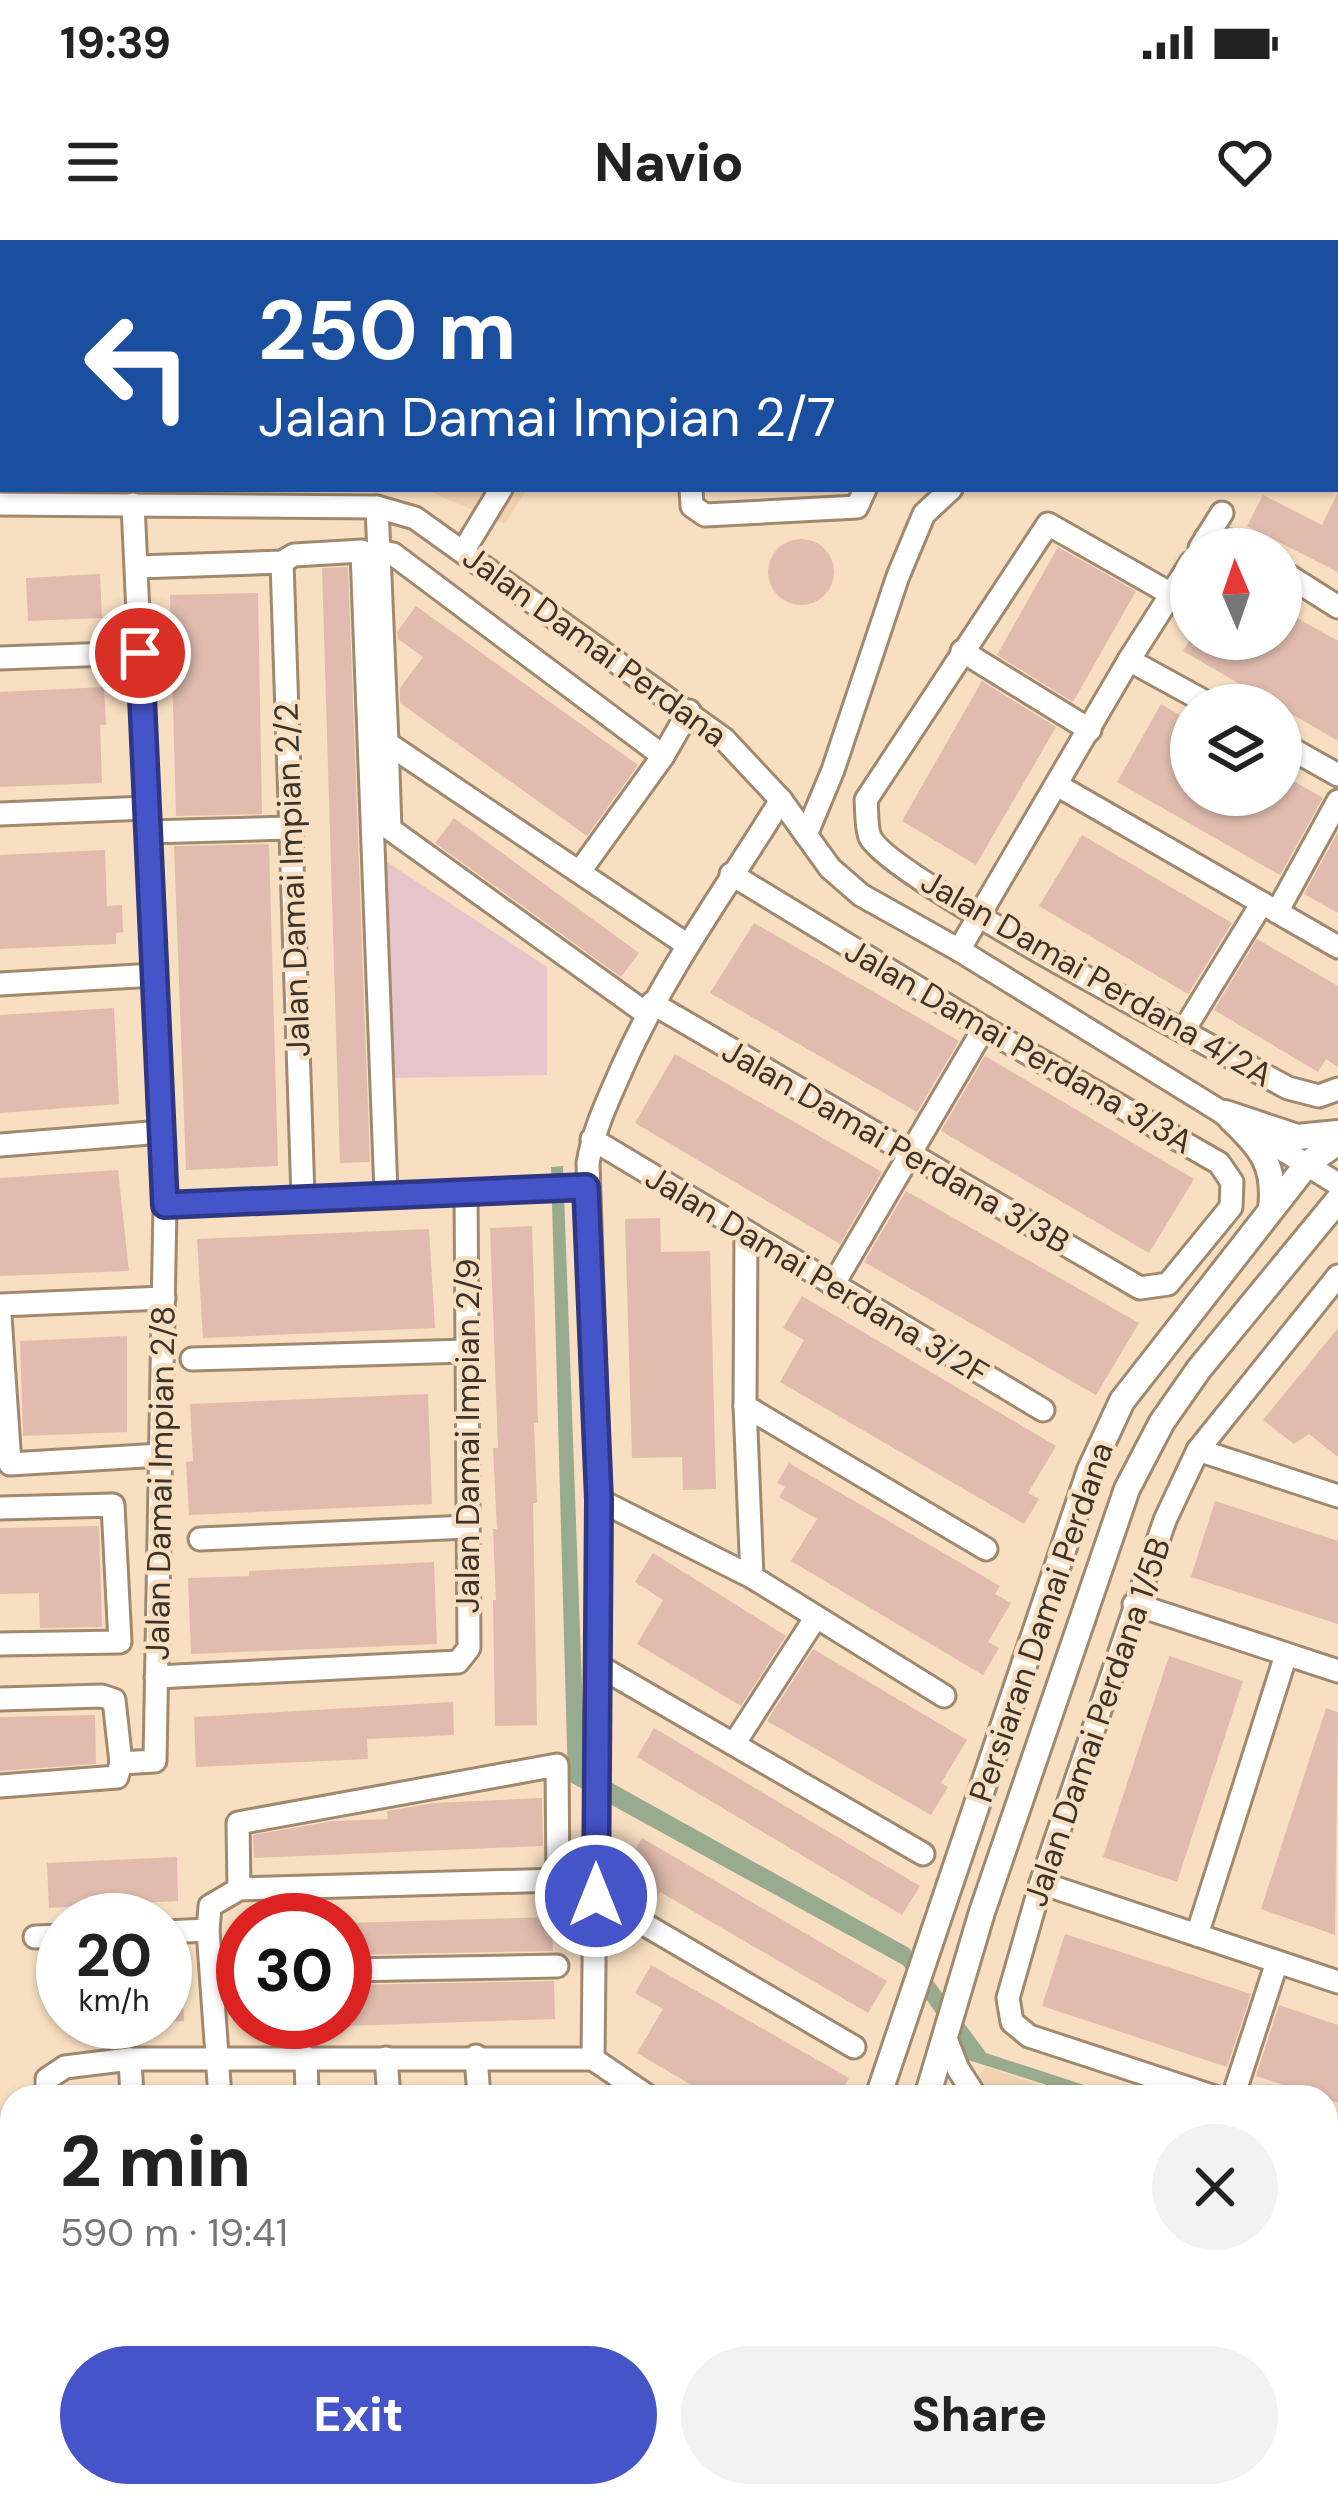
<!DOCTYPE html>
<html lang="en">
<head>
<meta charset="utf-8">
<style>
	body { margin:0; font-family:"DM Sans",sans-serif; background:#f2f2f2; color:#222; height:100vh; display:flex; flex-direction:column; font-size:45px; white-space:nowrap }
	* { box-sizing:border-box; margin:0 }
	p { font-size:39px; color:#767676 }
	.icon { flex:none; width:66px; height:66px; fill:none; stroke:currentColor; stroke-width:2; stroke-linecap:round; stroke-linejoin:round }
	.map { position:relative; flex:1; overflow:hidden }
	.side { position:absolute; left:0px; top:1845px; width:1338px; height:423px; display:flex; flex-direction:column; background:#fff; border-radius:36px 36px 0 0; box-shadow:0 3px 9px #0004 }
	.side>* { flex:none }
	.top-card { position:absolute; left:0px; top:0px; width:1338px; height:252px; box-shadow:0 3px 9px #0004; background:#1a4fa0; color:#fff; overflow:hidden }
	.needle { width:78px; rotate:358deg }
	.buttons { position:absolute; left:1170px; top:288px; display:grid; gap:24px }
	.buttons a { display:grid; place-items:center; width:132px; height:132px; border-radius:50%; background:#fff; box-shadow:0 3px 9px #0004; font-size:60px }
	.speed { position:absolute; left:36px; top:1653px; display:flex; gap:24px; font-size:60px; font-weight:700; text-align:center }
	.speed>* { display:grid; place-content:center; width:156px; height:156px; border-radius:50%; background:#fff; box-shadow:0 3px 9px #0004; line-height:1 }
	.speed small { font-size:30px; font-weight:400 }
	.speed .limit { border:18px solid #d22; background:#fff; color:#111 }
	.pin { position:absolute; display:grid; place-items:center; width:102px; height:102px; color:#fff; margin:-51px; border:6px solid #fff; border-radius:50%; box-shadow:0 3px 12px #0007 }
	.me { position:absolute; width:132px; margin:-66px; rotate:0deg; stroke-linejoin:round; filter:drop-shadow(0 0 9px #0008) }
	.turn { display:flex; align-items:center; gap:42px; height:252px; padding:0 60px; font-size:54px }
	.turn .icon { width:156px; height:156px; stroke-width:2.5 }
	.turn b { display:block; font-size:84px; line-height:102px }
	.round { display:grid; place-items:center; flex:none; width:126px; height:126px; border-radius:63px; background:#f2f2f2 }
	.overview { display:flex; align-items:center; justify-content:space-between; height:204px; padding:0 60px }
	h1 { font-size:72px; font-weight:800; line-height:90px }
	.button { display:flex; gap:24px; margin-top:auto; padding:24px 60px }
	.button a { flex:1; height:138px; border-radius:72px; background:#4654c9; color:#fff; font-size:48px; font-weight:800; line-height:138px; text-align:center }
	.button a+a { background:#f2f2f2; color:#222 }
	.status { display:flex; justify-content:space-between; align-items:center; height:84px; padding:0 60px; background:#fff; direction:ltr }
	.status svg { height:33px; fill:currentColor }
	header { display:flex; justify-content:space-between; align-items:center; height:156px; padding:0 60px; background:#fff; font-size:54px; font-weight:800 }
	.map>svg:first-child { display:block }
	.built { fill:#f0d2b0 }
	.green { fill:#e6c5ca }
	.water { fill:#99ab8e }
	.building { fill:#e0bbae }
	.lines { fill:none; stroke-linecap:round; stroke-linejoin:round }
	.minor-casing { stroke:#a0896e; stroke-width:27 }
	.major-casing { stroke:#a0896e; stroke-width:30 }
	.minor { stroke:#fff; stroke-width:21 }
	.major { stroke:#fff; stroke-width:24 }
	.route-casing { stroke:#2e3783; stroke-width:30 }
	.route { stroke:#4654c9; stroke-width:21 }
	.labels { text-anchor:middle; dominant-baseline:central; stroke-width:9; stroke-linejoin:round; paint-order:stroke }
	.street-label { font-size:33px; fill:#3d3328; stroke:#f8dfc2 }
</style>
</head>
<body>
<div class="status"><b>19:39</b><svg viewBox="0 0 49 12"><path d="M0 12V9h3v3zM5 12V6h3v6zM10 12V3h3v9zM15 12V0h3v12zM26 1h20v11H26zM47 4h2v5h-2z"/></svg></div>
<header><svg class="icon" aria-label="menu" viewBox="0 0 24 24"><path d="M4 6h16M4 12h16M4 18h16"/></svg>Navio<svg class="icon" aria-label="heart" viewBox="0 0 24 24"><path d="M12 20l-8-8c-3-5 5-10 8-4 3-6 11-1 8 4z"/></svg></header>
<div class="map">
<svg width="1338" height="2267" viewBox="0 0 1338 2267">
	<rect width="100%" height="100%" fill="#f8dfc2"/>
	<g class="built">
		<polygon points="0,0 661,0 662,3 3,3 0,234"/>
		<polygon points="424,249 527,249 505,284"/>
		<polygon points="986,1827 1077,1857 961,1857"/>
		<polygon points="1326,1939 1338,1943 1338,2267 811,2267 815,2256 1326,2256"/>
	</g>
	<polygon class="green" points="382,619 547,727 547,835 395,838"/>
	<polygon class="water" points="563,926 585,1528 909,1708 986,1813 1121,1857 1085,1857 968,1820 903,1725 568,1541 551,927"/>
	<g class="building">
		<polygon points="1338,252 1338,332 1247,286 1263,255 1322,285"/>
		<circle cx="801" cy="332" r="33"/>
		<polygon points="1058,307 1136,351 1073,462 997,415"/>
		<polygon points="348,327 370,922 340,923 322,328"/>
		<polygon points="100,334 102,378 28,381 26,338"/>
		<polygon points="258,353 262,574 176,576 170,355"/>
		<polygon points="416,366 638,525 587,596 400,463 400,448 423,417 398,399 397,392"/>
		<polygon points="1281,369 1338,401 1338,501 1183,411 1190,399 1281,399"/>
		<polygon points="982,441 1056,487 976,625 902,581"/>
		<polygon points="104,447 106,485 100,485 102,543 0,547 0,452"/>
		<polygon points="1161,464 1191,482 1191,555 1281,555 1281,534 1323,558 1280,635 1117,542"/>
		<polygon points="454,578 639,713 621,737 435,603"/>
		<polygon points="1338,592 1338,673 1304,654"/>
		<polygon points="1082,595 1232,683 1188,754 1039,666"/>
		<polygon points="269,604 278,926 186,930 174,606"/>
		<polygon points="105,610 107,666 122,665 123,692 116,693 116,704 0,709 0,615"/>
		<polygon points="754,683 959,801 917,872 710,753"/>
		<polygon points="1257,699 1338,746 1338,827 1326,819 1318,832 1214,770"/>
		<polygon points="114,768 119,864 0,873 0,775"/>
		<polygon points="675,814 882,932 840,1004 635,883"/>
		<polygon points="985,816 1194,939 1149,1013 941,891"/>
		<polygon points="118,930 129,1031 0,1036 0,938"/>
		<polygon points="906,951 1139,1083 1096,1155 864,1022"/>
		<polygon points="660,978 661,1012 710,1011 716,1249 683,1250 682,1217 632,1218 625,979"/>
		<polygon points="532,986 538,1183 534,1183 537,1263 533,1263 537,1485 495,1486 493,1360 496,1360 493,1289 497,1289 493,1208 498,1208 490,988"/>
		<polygon points="429,989 435,1088 203,1098 197,999"/>
		<polygon points="802,1056 1056,1206 1028,1253 1039,1259 1024,1284 780,1142 804,1100 783,1088"/>
		<polygon points="1338,1088 1338,1217 1309,1194 1294,1204 1263,1180"/>
		<polygon points="127,1096 127,1192 23,1196 20,1101"/>
		<polygon points="428,1154 432,1264 189,1275 186,1222 193,1221 190,1164"/>
		<polygon points="789,1223 1000,1346 995,1354 1011,1363 988,1402 999,1408 983,1435 791,1321 817,1279 779,1257 785,1247 777,1243"/>
		<polygon points="1215,1261 1338,1301 1338,1384 1191,1337"/>
		<polygon points="99,1286 102,1387 40,1388 39,1353 0,1354 0,1288"/>
		<polygon points="653,1313 786,1396 741,1466 637,1404 663,1360 635,1342"/>
		<polygon points="434,1322 437,1404 191,1414 188,1338 249,1336 249,1331"/>
		<polygon points="813,1409 967,1500 941,1543 948,1547 931,1575 767,1481"/>
		<polygon points="1169,1416 1243,1441 1177,1642 1103,1617"/>
		<polygon points="453,1462 454,1495 367,1499 368,1519 196,1527 194,1477"/>
		<polygon points="1326,1468 1338,1472 1335,1695 1261,1669"/>
		<polygon points="95,1475 96,1524 0,1531 0,1477"/>
		<polygon points="654,1488 920,1646 902,1675 637,1517"/>
		<polygon points="542,1558 543,1606 254,1618 253,1595 333,1581 388,1579 387,1571 434,1563"/>
		<polygon points="642,1598 887,1741 868,1773 660,1652 655,1660 631,1646 636,1638 623,1631"/>
		<polygon points="177,1617 178,1661 49,1668 47,1623"/>
		<polygon points="552,1677 553,1711 345,1715 345,1683"/>
		<polygon points="1065,1694 1251,1754 1227,1827 1042,1766"/>
		<polygon points="651,1725 849,1838 838,1857 712,1857 637,1813 663,1769 635,1753"/>
		<polygon points="165,1736 182,1736 184,1781 165,1782"/>
		<polygon points="554,1741 555,1779 345,1786 345,1745"/>
		<polygon points="1279,1765 1338,1785 1338,1863 1256,1836"/>
	</g>
	<g class="lines">
		<defs>
			<g id="minor">
				<polyline points="100,0 101,3"/>
				<polyline points="445,0 446,3"/>
				<polyline points="534,0 534,3"/>
				<polyline points="678,0 678,3"/>
				<polyline points="802,0 802,3"/>
				<polyline points="866,0 866,3"/>
				<polyline points="627,3 627,0"/>
				<polyline points="1230,3 1232,0"/>
				<polyline points="0,23 3,23"/>
				<polyline points="1335,79 1338,76"/>
				<polyline points="0,124 3,124"/>
				<polyline points="0,205 3,205"/>
				<polyline points="691,249 692,266 705,275 857,267 865,249"/>
				<polyline points="0,264 377,267 415,278 724,499 781,560 830,628 861,655 959,710 1338,944"/>
				<polyline points="377,267 387,503 686,704"/>
				<polyline points="1206,298 1237,302 1247,309"/>
				<polyline points="1200,308 1222,273"/>
				<polyline points="464,310 501,249"/>
				<polyline points="378,311 393,314 663,516 689,471"/>
				<polyline points="282,322 303,957"/>
				<polyline points="137,327 282,322 294,315 362,311 386,953"/>
				<polyline points="1281,331 1338,367"/>
				<path d="M 1171,354 L 1048,284 L 866,560 C 867,571 866,587 870,597 C 888,637 1228,815 1288,848 L 1319,856 L 1338,849"/>
				<polyline points="962,411 1090,490"/>
				<polyline points="0,418 140,413"/>
				<polyline points="1129,420 1211,465"/>
				<polyline points="387,503 390,589 647,774"/>
				<polyline points="1281,503 1338,535"/>
				<polyline points="1057,545 1338,707"/>
				<polyline points="0,574 147,568"/>
				<polyline points="148,592 290,588"/>
				<polyline points="806,595 833,530 898,336 924,274 951,249"/>
				<polyline points="580,631 663,516"/>
				<polyline points="1277,672 1338,561"/>
				<polyline points="959,710 1129,420 1191,323"/>
				<polyline points="0,744 155,735"/>
				<polyline points="652,763 1140,1048 1168,1044 1231,967 1232,942 1219,923 984,788 731,634"/>
				<polyline points="1184,790 1262,663"/>
				<polyline points="592,899 1043,1170"/>
				<polyline points="0,905 162,892"/>
				<polyline points="165,965 586,947"/>
				<polyline points="746,993 745,1166 752,1337"/>
				<polyline points="833,1045 984,788"/>
				<polyline points="0,1065 164,1058"/>
				<polyline points="0,1076 10,1224 161,1215"/>
				<polyline points="192,1119 466,1111"/>
				<polyline points="745,1166 986,1309"/>
				<polyline points="1198,1210 1338,1256"/>
				<polyline points="599,1260 752,1337 944,1456"/>
				<polyline points="0,1268 113,1265 120,1402 0,1404"/>
				<polyline points="200,1299 468,1287"/>
				<polyline points="1134,1364 1338,1431"/>
				<polyline points="597,1425 923,1614"/>
				<polyline points="156,1437 458,1422 469,1408 466,953"/>
				<polyline points="0,1459 102,1456 114,1460 121,1523 155,1521 165,965 133,264"/>
				<polyline points="734,1504 816,1377"/>
				<polyline points="0,1546 117,1537 121,1523"/>
				<polyline points="1041,1643 1338,1742"/>
				<polyline points="596,1656 854,1807"/>
				<polyline points="165,1692 208,1690"/>
				<polyline points="1197,1695 1286,1415"/>
				<polyline points="35,1697 63,1696"/>
				<polyline points="345,1730 557,1726"/>
				<polyline points="212,1733 243,1732"/>
				<polyline points="945,1796 958,1829 976,1857"/>
				<polyline points="476,1816 479,1857"/>
				<polyline points="306,1817 307,1857"/>
				<polyline points="386,1818 389,1857"/>
				<polyline points="130,1819 132,1857"/>
				<path d="M 593,1819 L 599,1260 L 588,923 C 594,888 609,858 623,826 C 666,730 726,649 781,560"/>
				<polyline points="593,1819 649,1857"/>
				<polyline points="47,1857 47,1839 65,1827 130,1819 593,1819"/>
				<polyline points="220,1857 208,1690 210,1666 239,1649 558,1640 557,1525 238,1583 239,1649"/>
				<polyline points="1215,1857 1029,1796 1012,1782 1008,1758 1041,1643 1165,1280 1198,1210 1338,1036"/>
				<polyline points="1233,1857 1277,1722"/>
				<polyline points="1326,1895 1338,1900"/>
				<polyline points="1326,1977 1338,1980"/>
				<polyline points="1326,2042 1338,2006"/>
				<polyline points="1143,2256 1177,2267"/>
				<polyline points="22,2267 33,2256"/>
				<polyline points="224,2267 238,2267"/>
				<polyline points="538,2267 542,2256"/>
				<polyline points="593,2267 596,2256"/>
				<polyline points="845,2267 849,2256"/>
				<polyline points="948,2267 952,2256"/>
				<polyline points="1048,2267 1052,2256"/>
				<polyline points="1252,2267 1256,2256"/>
			</g>
			<g id="major">
				<polyline points="1225,873 1297,897 1338,893"/>
				<path d="M 1231,879 C 1262,908 1276,926 1271,969"/>
				<polyline points="878,1857 1090,1230 1122,1161 1308,923 1338,902"/>
				<polyline points="927,1857 982,1672 1127,1249 1162,1182 1199,1129 1338,960"/>
				<polyline points="748,2267 752,2256"/>
				<polyline points="787,2267 791,2256"/>
			</g>
		</defs>
		<use href="#minor" class="minor-casing"/>
		<use href="#major" class="major-casing"/>
		<use href="#minor" class="minor"/>
		<use href="#major" class="major"/>
	</g>
	<g class="lines">
		<defs>
			<polyline id="route" points="140,413 165,965 586,947 599,1260 596,1656"/>
		</defs>
		<use href="#route" class="route-casing"/>
		<use href="#route" class="route"/>
	</g>
	<g class="labels">
		<g class="street-label">
			<text transform="translate(595 406) rotate(36)">Jalan Damai Perdana</text>
			<text transform="translate(292 640) rotate(-92)">Jalan Damai Impian 2/2</text>
			<text transform="translate(1097 738) rotate(30)">Jalan Damai Perdana 4/2A</text>
			<text transform="translate(1019 806) rotate(30)">Jalan Damai Perdana 3/3A</text>
			<text transform="translate(896 906) rotate(30)">Jalan Damai Perdana 3/3B</text>
			<text transform="translate(817 1035) rotate(31)">Jalan Damai Perdana 3/2F</text>
			<text transform="translate(467 1196) rotate(-90)">Jalan Damai Impian 2/9</text>
			<text transform="translate(160 1243) rotate(-89)">Jalan Damai Impian 2/8</text>
			<text transform="translate(1041 1382) rotate(-71)">Persiaran Damai Perdana</text>
			<text transform="translate(1097 1482) rotate(-71)">Jalan Damai Perdana 1/5B</text>
		</g>
	</g>
</svg>
<div class="buttons">
<a><svg class="needle" viewBox="-14 -14 28 28"><path d="M0-13l5 13h-10z" fill="#e53935"/><path d="M0 13l5-13h-10z" fill="#767676"/></svg></a>
<a><svg class="icon" aria-label="layers" viewBox="0 0 24 24"><path d="M12 4l9 5-9 5-9-5zM3 14l9 5 9-5"/></svg></a>
</div>
<div class="speed"><div>20<small>km/h</small></div><div class="limit">30</div></div>
<div class="pin" style="left:140px;top:413px;background:#d93025"><svg class="icon" aria-label="arrive" viewBox="0 0 24 24"><path d="M6 21V4h12l-3 4 3 4H6"/></svg></div>
<svg class="me" style="left:596px;top:1656px" viewBox="-20 -20 40 40"><circle r="17" fill="#4654c9" stroke="#fff" stroke-width="3"/><path d="M0-11L8 9 0 5-8 9z" fill="#fff"/></svg>
<div class="top-card">
<div class="turn"><svg class="icon" aria-label="left" viewBox="0 0 24 24"><path d="M17 20v-9H6M10 6l-5 5 5 5"/></svg><div><b>250 m</b>Jalan Damai Impian 2/7</div></div>
</div>
<section class="side">
<div class="overview"><div><h1>2 min</h1><p>590 m · 19:41</p></div><a class="round"><svg class="icon" aria-label="close" viewBox="0 0 24 24"><path d="M6 6l12 12M18 6L6 18"/></svg></a></div>
<div class="button"><a>Exit</a><a>Share</a></div>
</section>
</div>
</body>
</html>
